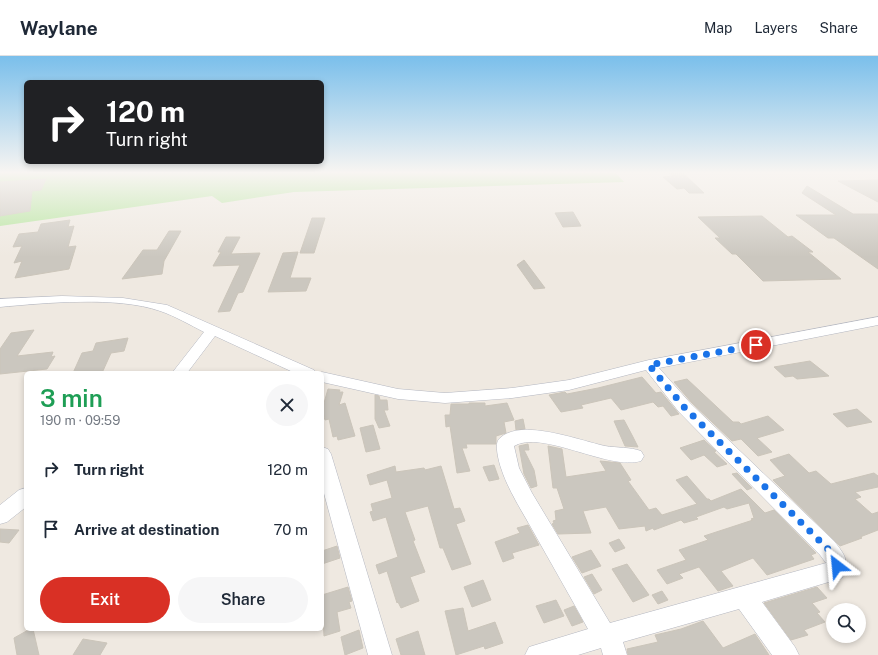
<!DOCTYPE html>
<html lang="en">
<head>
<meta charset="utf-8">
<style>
	body { margin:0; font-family:"Public Sans",sans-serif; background:#f6f6f7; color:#1f2937; height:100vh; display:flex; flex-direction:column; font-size:15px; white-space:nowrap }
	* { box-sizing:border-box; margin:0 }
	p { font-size:13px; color:#747a83 }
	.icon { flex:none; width:22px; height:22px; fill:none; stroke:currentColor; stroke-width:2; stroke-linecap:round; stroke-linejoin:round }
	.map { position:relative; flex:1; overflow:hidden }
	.details { position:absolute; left:24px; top:315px; width:300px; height:260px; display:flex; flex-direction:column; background:#fff; border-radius:6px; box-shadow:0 2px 6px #0003 }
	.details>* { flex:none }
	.banner { position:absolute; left:24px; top:24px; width:300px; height:84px; border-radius:6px; box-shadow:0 2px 6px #0003; background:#202124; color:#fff; overflow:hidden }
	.tools { position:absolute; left:826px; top:547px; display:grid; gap:8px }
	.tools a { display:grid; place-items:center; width:40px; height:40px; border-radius:50%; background:#fff; box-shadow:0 2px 6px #0003; font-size:20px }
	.pin { position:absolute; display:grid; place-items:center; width:34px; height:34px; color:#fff; margin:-17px; border:2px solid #fff; border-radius:50%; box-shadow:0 1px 4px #0007 }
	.me { position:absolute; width:44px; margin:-22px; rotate:331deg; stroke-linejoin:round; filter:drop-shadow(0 0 3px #0008) }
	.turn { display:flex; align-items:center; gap:14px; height:84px; padding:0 16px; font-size:18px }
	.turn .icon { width:52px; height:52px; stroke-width:2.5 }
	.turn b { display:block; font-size:28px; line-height:34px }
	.round { display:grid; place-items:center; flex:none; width:42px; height:42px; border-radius:21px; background:#f6f6f7 }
	.summary { display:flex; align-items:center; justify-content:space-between; height:68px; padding:0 16px }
	h1 { font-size:24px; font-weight:600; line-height:30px; color:#1e9e55 }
	.primary-button { display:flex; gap:8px; margin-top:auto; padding:8px 16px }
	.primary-button a { flex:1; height:46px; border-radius:24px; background:#d93025; color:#fff; font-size:16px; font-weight:600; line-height:46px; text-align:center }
	.primary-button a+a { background:#f6f6f7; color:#1f2937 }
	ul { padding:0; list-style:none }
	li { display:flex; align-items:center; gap:12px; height:60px; padding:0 16px }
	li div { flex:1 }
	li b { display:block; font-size:15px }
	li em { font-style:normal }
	header { display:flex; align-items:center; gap:24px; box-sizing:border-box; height:56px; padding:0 20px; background:#fff; border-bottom:1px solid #e0e1e3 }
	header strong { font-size:19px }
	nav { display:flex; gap:22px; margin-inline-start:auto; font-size:14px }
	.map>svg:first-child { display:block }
	.green { fill:#b6e59e }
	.building { fill:#cbc7bf; stroke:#cbc5ba }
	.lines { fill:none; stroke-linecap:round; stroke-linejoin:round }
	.minor-casing { stroke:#b4b7c1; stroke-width:1 }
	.minor { fill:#fff; fill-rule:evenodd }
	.route { stroke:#1a73e8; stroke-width:7; stroke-dasharray:0 12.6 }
</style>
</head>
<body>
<header>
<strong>Waylane</strong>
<nav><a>Map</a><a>Layers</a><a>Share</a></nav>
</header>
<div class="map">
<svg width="878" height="599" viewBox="0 0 878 599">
	<rect width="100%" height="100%" fill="#efe9e1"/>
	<polygon class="green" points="0,117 616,117 624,126 294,136 222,147 212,140 0,170"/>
	<g class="building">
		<polygon points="669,117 683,117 704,137 689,137 684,132 677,133 663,121 673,120"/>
		<polygon points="46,123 41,134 32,135 30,155 0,160 0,126"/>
		<polygon points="878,124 878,146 838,125"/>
		<polygon points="807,130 853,158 878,158 878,213 834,182 828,182 796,159 836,159 802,137"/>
		<polygon points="573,156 581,170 563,171 555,157"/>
		<polygon points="762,160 788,181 792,180 813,196 808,196 841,223 763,225 736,198 732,198 715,182 720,182 698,161"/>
		<polygon points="312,162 325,162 314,197 300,197"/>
		<polygon points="70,164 68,171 74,170 68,191 76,190 69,213 15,222 22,205 14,207 22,190 13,191 19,178 38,176 41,168"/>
		<polygon points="169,175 181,175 164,205 162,218 122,223 143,194 157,194"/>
		<polygon points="226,181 240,181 231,198 260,197 243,236 238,237 230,255 218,256 240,209 213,210 221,196 218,196"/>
		<polygon points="298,196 290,222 311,222 306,235 268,236 283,197"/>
		<polygon points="524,204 545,232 534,233 517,209"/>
		<polygon points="34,274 17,300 53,296 51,301 55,300 47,313 0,318 0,293 11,277"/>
		<polygon points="128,282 124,295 111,297 102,317 73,317 82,297 93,295 96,287"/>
		<polygon points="810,305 829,320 797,323 793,320 785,321 774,311"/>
		<polygon points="642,321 656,337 661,336 679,358 671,360 663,350 658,351 653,346 621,354 611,342 581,349 583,352 561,356 549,339 565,336 567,338 598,332"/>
		<polygon points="687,323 733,366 739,366 741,368 768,360 784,374 757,382 772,396 758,400 741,383 732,385 692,347 674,326"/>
		<polygon points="328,333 340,334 339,336 343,336 339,349 345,347 355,380 338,384 337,380 333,381 329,363 325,364 322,354"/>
		<polygon points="375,339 379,340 380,344 387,344 388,354 384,354 390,370 379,372 375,363"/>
		<polygon points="469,347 485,347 485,350 507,347 514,364 504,366 506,377 496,380 496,388 466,388 467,392 462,392 470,415 457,417 450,370 446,371 445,359 450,359 451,348 469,348"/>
		<polygon points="857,353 872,366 847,371 833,358"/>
		<polygon points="523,363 525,373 516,374 515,365"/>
		<polygon points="624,364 633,381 638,391 625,390 614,365"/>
		<polygon points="373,369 380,393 366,396 360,372"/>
		<polygon points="704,384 716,395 714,396 727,408 717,411 704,399 691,404 680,392"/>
		<polygon points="528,388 529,394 524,394 534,414 537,430 531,432 524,418 519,390"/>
		<polygon points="548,390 562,393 566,421 606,415 600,405 620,407 631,424 628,425 649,454 656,452 662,459 697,448 676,424 687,420 707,443 709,443 711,445 741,433 765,457 774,454 816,497 811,499 814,503 767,519 753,502 721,515 733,530 718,535 699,511 679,518 683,522 667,528 657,514 686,504 679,494 708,484 704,480 753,464 751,463 754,462 749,447 727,453 724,451 696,461 698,463 684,467 681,464 654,474 653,472 646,475 645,470 619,473 606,451 583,455 591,477 558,478 552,468 554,467 553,465 556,464 555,455 564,453 557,432 553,432"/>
		<polygon points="789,398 809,417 816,415 831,428 874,417 878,420 878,431 855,436 861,441 855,443 872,458 878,456 878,474 860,481 862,482 840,490 773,424 785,420 770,404"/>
		<polygon points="494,409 499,423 489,425 483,411"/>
		<polygon points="395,410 396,416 424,412 425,414 441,410 454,453 460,452 465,465 456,468 471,508 452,514 443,492 440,492 428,450 405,456 415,484 413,485 425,516 410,521 419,545 401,552 398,546 397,547 387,515 379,518 376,509 398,501 386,461 373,465 370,456 373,455 371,448 392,442 387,424 370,429 367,419"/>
		<polygon points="737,417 752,432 747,434 732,418"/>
		<polygon points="528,469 539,489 512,497 514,502 503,506 495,486 520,477 517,472"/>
		<polygon points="0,473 19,474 9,487 0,486"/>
		<polygon points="619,483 625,492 615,496 609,487"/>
		<polygon points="337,490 340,502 322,508 322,495"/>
		<polygon points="591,494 601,510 582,517 572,501"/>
		<polygon points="627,508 649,539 633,546 612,513"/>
		<polygon points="592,518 602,534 594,538 584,521"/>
		<polygon points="483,524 491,544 472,551 464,531"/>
		<polygon points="348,531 352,545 349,546 351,552 337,556 340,575 324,580 322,539"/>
		<polygon points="817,531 827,542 812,547 820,556 817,557 825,566 804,574 808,579 791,584 764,547"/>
		<polygon points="662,535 668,544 658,548 652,539"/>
		<polygon points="556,544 564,560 544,567 536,550"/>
		<polygon points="574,550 583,566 572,570 564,554"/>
		<polygon points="463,552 468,575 495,566 503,587 485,593 484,590 456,599 445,555"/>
		<polygon points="703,565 723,592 755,578 769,599 628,599 627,593 658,586 655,579 681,573"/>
		<polygon points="30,573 33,573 39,599 17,599 14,582"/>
		<polygon points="359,574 363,592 345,599 341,581"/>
		<polygon points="418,575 425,599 401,599 396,583"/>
		<polygon points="83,583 107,587 100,599 73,599"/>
	</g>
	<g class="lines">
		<defs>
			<g id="minor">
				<path d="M 62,240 L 123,242 L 167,249 L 314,314 L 316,317 L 295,317 L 215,280 L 187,317 L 172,317 L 204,276 C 190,269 175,260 160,255 C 117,240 45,247 0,251 L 0,243 Z"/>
				<path d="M 878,261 L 878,269 L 659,312 L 691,348 L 834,485 C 845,499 850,505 842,522 L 762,546 L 795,591 L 799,599 L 772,599 L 739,553 L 623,586 L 627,599 L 603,599 L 601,592 L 578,599 L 525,599 L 529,591 L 588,573 C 570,540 551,507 533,475 C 522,455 508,434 501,412 C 499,406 494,388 499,383 C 519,361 581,385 605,390 C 617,392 630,391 641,395 L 644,400 L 641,405 C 609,415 541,373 514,390 L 519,412 L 532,437 L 610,567 L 826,507 L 820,499 L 679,356 L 646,314 L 569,334 L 512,342 L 445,347 L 398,343 L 322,326 L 322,317 L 319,317 L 322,316 L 398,333 L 445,337 L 512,332 L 569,324 L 649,304 Z"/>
				<polygon points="322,391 328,393 331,398 392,599 368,599 322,430"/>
				<polygon points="26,432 26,451 7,466 0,468 0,449 19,434"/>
			</g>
		</defs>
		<use href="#minor" class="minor-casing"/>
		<use href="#minor" class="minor"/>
	</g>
	<linearGradient id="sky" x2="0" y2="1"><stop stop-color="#7abfeb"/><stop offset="0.58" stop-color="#f8f5f2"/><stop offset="1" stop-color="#f8f5f2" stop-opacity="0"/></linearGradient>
	<rect width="878" height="201" fill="url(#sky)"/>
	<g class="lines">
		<polyline class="route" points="756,289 649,309 685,352 827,492 837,504 837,510"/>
	</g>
</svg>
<div class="tools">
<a><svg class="icon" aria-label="search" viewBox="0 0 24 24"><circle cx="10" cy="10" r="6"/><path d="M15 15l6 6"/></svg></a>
</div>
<div class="pin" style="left:756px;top:289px;background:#d93025"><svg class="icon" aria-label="arrive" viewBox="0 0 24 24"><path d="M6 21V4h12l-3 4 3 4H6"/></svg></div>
<svg class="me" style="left:837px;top:510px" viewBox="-20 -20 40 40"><path d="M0-17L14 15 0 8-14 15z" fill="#1a73e8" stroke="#fff" stroke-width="4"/></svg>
<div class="banner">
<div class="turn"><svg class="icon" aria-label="right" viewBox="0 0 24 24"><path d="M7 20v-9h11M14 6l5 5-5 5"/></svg><div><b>120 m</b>Turn right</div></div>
</div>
<section class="details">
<div class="summary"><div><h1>3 min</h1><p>190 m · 09:59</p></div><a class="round"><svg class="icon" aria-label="close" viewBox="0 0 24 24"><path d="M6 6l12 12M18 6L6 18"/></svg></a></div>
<ul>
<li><svg class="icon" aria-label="right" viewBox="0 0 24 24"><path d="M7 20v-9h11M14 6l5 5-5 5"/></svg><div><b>Turn right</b></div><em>120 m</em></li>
<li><svg class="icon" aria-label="arrive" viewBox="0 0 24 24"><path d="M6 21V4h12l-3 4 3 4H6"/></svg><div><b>Arrive at destination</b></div><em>70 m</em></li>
</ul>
<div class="primary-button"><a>Exit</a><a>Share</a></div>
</section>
</div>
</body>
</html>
